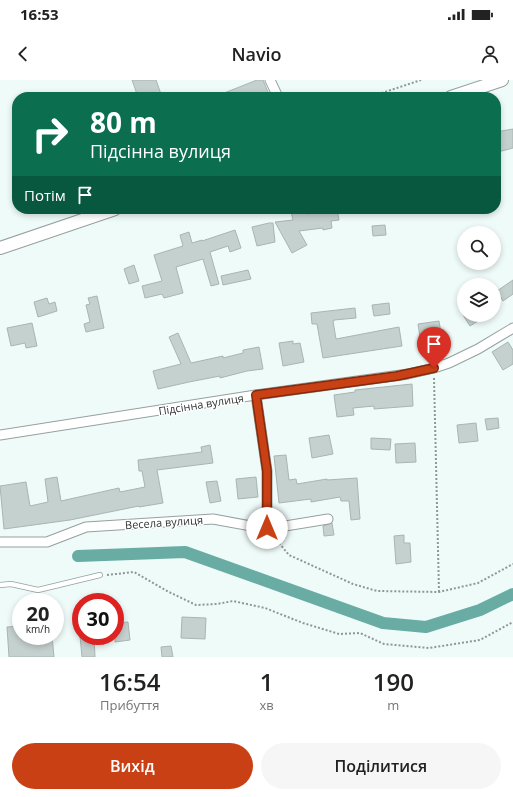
<!DOCTYPE html>
<html lang="uk">
<head>
<meta charset="utf-8">
<style>
	body { margin:0; font-family:"Open Sans",sans-serif; background:#f6f6f6; color:#222; height:100vh; display:flex; flex-direction:column; font-size:15px; white-space:nowrap }
	* { box-sizing:border-box; margin:0 }
	p { font-size:13px; color:#767676 }
	.icon { flex:none; width:22px; height:22px; fill:none; stroke:currentColor; stroke-width:2; stroke-linecap:round; stroke-linejoin:round }
	.map { position:relative; height:577px; overflow:hidden }
	.panel { display:flex; flex-direction:column; background:#fff; flex:1 }
	.panel>* { flex:none }
	.top-card { position:absolute; left:12px; top:12px; width:489px; height:122px; border-radius:16px; box-shadow:0 2px 6px #0003; background:#0b6e4f; color:#fff; overflow:hidden }
	.fabs { position:absolute; left:457px; top:146px; display:grid; gap:8px }
	.fabs a { display:grid; place-items:center; width:44px; height:44px; border-radius:50%; background:#fff; box-shadow:0 2px 6px #0003; font-size:20px }
	.speed { position:absolute; left:12px; top:513px; display:flex; gap:8px; font-size:20px; font-weight:700; text-align:center }
	.speed>* { display:grid; place-content:center; width:52px; height:52px; border-radius:50%; background:#fff; box-shadow:0 2px 6px #0003; line-height:1 }
	.speed small { font-size:10px; font-weight:400 }
	.speed .limit { border:6px solid #d22; background:#fff; color:#111 }
	.pin { position:absolute; display:grid; place-items:center; width:34px; height:34px; color:#fff; margin:-41px -17px; border-radius:50% 50% 50% 0; rotate:-45deg; box-shadow:0 0 4px #0007 }
	.pin .icon { rotate:45deg }
	.me { position:absolute; width:44px; margin:-22px; rotate:0deg; stroke-linejoin:round; filter:drop-shadow(0 0 3px #0008) }
	.turn { display:flex; align-items:center; gap:14px; height:84px; padding:0 12px; font-size:18px }
	.turn .icon { width:52px; height:52px; stroke-width:2.5 }
	.turn b { display:block; font-size:28px; line-height:34px }
	.then { display:flex; align-items:center; height:38px; padding:0 12px; background:#0003; gap:8px; font-size:15px }
	.eta { display:flex; justify-content:space-evenly; align-items:center; height:68px; text-align:center }
	.eta b { font-size:24px; font-weight:600; line-height:28px }
	.cta { display:flex; gap:8px; margin-top:auto; padding:8px 12px }
	.cta a { flex:1; height:46px; border-radius:24px; background:#c94014; color:#fff; font-size:16px; font-weight:600; line-height:46px; text-align:center }
	.cta a+a { background:#f6f6f6; color:#222 }
	.status { display:flex; justify-content:space-between; align-items:center; height:28px; padding:0 20px; background:#fff; direction:ltr }
	.status svg { height:11px; fill:currentColor }
	header { display:flex; justify-content:space-between; align-items:center; height:52px; padding:0 12px; background:#fff; font-size:18px; font-weight:600 }
	.map>svg:first-child { display:block }
	.lines { fill:none; stroke-linecap:round; stroke-linejoin:round }
	.canal { stroke:#69aca4; stroke-width:12 }
	.building { fill:#c5d1cf; stroke:#a9b4b3 }
	.lane-casing { stroke:#95a09f; stroke-width:6 }
	.street-casing { stroke:#95a09f; stroke-width:11 }
	.secondary-casing { stroke:#95a09f; stroke-width:14 }
	.path { stroke:#8e9795; stroke-width:2; stroke-dasharray:2 2; stroke-linecap:butt }
	.lane { stroke:#fff; stroke-width:4.5 }
	.street { stroke:#fff; stroke-width:9 }
	.secondary { stroke:#fff; stroke-width:12 }
	.route-casing { stroke:#832a0d; stroke-width:10 }
	.route { stroke:#c94014; stroke-width:7 }
	.labels { text-anchor:middle; dominant-baseline:central; stroke-width:3; stroke-linejoin:round; paint-order:stroke }
	.street-label { font-size:11px; fill:#303534; stroke:#fff }
</style>
</head>
<body>
<div class="status"><b>16:53</b><svg viewBox="0 0 49 12"><path d="M0 12V9h3v3zM5 12V6h3v6zM10 12V3h3v9zM15 12V0h3v12zM26 1h20v11H26zM47 4h2v5h-2z"/></svg></div>
<header><svg class="icon" aria-label="back" viewBox="0 0 24 24"><path d="M15 5l-7 7 7 7"/></svg>Navio<svg class="icon" aria-label="person" viewBox="0 0 24 24"><circle cx="12" cy="8" r="4"/><path d="M4 21q1-7 8-7t8 7"/></svg></header>
<div class="map">
<svg width="513" height="577" viewBox="0 0 513 577">
	<rect width="100%" height="100%" fill="#effbf9"/>
	<g class="lines">
		<polyline class="canal" points="78,476 185,472 383,543 426,547 480,530 513,514"/>
	</g>
	<g class="building">
		<polygon points="132,0 156,0 162,17 138,17"/>
		<polygon points="257,0 263,0 270,17 214,17"/>
		<polygon points="513,49 513,68 498,72 496,52"/>
		<polygon points="325,129 337,129 339,140 331,141 332,148 323,150 323,148 299,151 307,165 292,173 275,142 293,140 291,132 306,130 306,134 325,131"/>
		<polygon points="269,143 273,143 275,162 257,166 252,147"/>
		<polygon points="385,145 386,155 373,156 372,146"/>
		<polygon points="235,150 241,168 230,172 228,166 210,172 219,204 211,206 203,179 176,187 183,213 164,218 162,214 145,218 142,206 162,201 154,175 183,166 180,155 189,152 192,163 202,160 202,161"/>
		<polygon points="134,185 139,201 129,204 124,189"/>
		<polygon points="248,190 251,199 223,205 221,196"/>
		<polygon points="513,200 513,214 503,221 497,211"/>
		<polygon points="97,216 104,248 86,252 84,244 90,242 86,225 90,224 88,218"/>
		<polygon points="47,218 49,224 55,222 57,231 38,237 34,222"/>
		<polygon points="389,223 390,234 374,236 372,225"/>
		<polygon points="355,228 356,238 334,240 334,241 333,241 336,259 399,247 402,266 323,278 317,244 312,244 311,233"/>
		<polygon points="463,235 474,235 478,241 470,246"/>
		<polygon points="439,241 442,260 421,263 418,244"/>
		<polygon points="32,243 37,266 26,268 25,263 11,266 7,248"/>
		<polygon points="178,253 191,283 223,276 223,278 243,273 243,270 259,267 263,289 247,291 220,298 220,296 189,302 158,309 153,291 181,284 169,257"/>
		<polygon points="293,261 293,264 300,263 304,282 283,286 279,263"/>
		<polygon points="508,262 513,270 513,284 503,290 492,272"/>
		<polygon points="412,304 413,326 374,329 374,326 353,328 354,335 337,337 334,315 355,312 355,310"/>
		<polygon points="498,338 499,348 487,350 485,339"/>
		<polygon points="476,343 478,361 459,363 457,345"/>
		<polygon points="329,355 333,374 312,378 309,358"/>
		<polygon points="371,358 391,359 390,370 371,369"/>
		<polygon points="415,363 416,382 396,383 395,364"/>
		<polygon points="210,365 213,383 157,390 163,423 139,427 139,426 70,440 4,449 0,406 26,402 30,426 48,422 45,399 57,397 61,421 119,408 120,412 145,407 142,391 139,391 138,380 202,372 201,367"/>
		<polygon points="286,375 289,400 296,399 297,404 327,399 327,400 357,398 360,439 351,440 349,421 341,421 340,417 311,422 311,419 279,423 274,376"/>
		<polygon points="256,397 258,417 238,419 236,399"/>
		<polygon points="217,401 221,421 210,423 206,402"/>
		<polygon points="332,443 334,455 324,456 323,446"/>
		<polygon points="404,455 404,463 410,463 411,482 396,484 394,456"/>
		<polygon points="182,537 206,538 205,559 181,558"/>
		<polygon points="128,542 130,560 115,562 115,543"/>
		<polygon points="21,546 21,556 52,556 54,577 9,577 7,547"/>
		<polygon points="80,556 94,556 95,577 82,577"/>
		<polygon points="171,566 173,577 162,577 161,567"/>
	</g>
	<g class="lines">
		<defs>
			<polyline id="lane" points="0,505 11,504 38,510 100,495"/>
			<g id="street">
				<polyline points="270,0 278,17"/>
				<polyline points="256,315 267,391 267,449"/>
				<polyline points="0,355 256,315 408,294 434,288 449,283 478,269 513,248"/>
				<polyline points="0,462 47,462 86,447 213,439 267,449 328,439"/>
			</g>
			<g id="secondary">
				<polyline points="451,17 502,0"/>
				<polyline points="0,168 115,129"/>
			</g>
		</defs>
		<use href="#lane" class="lane-casing"/>
		<use href="#street" class="street-casing"/>
		<use href="#secondary" class="secondary-casing"/>
		<g class="path">
			<polyline points="370,17 421,0"/>
			<polyline points="434,298 439,512"/>
			<polyline points="274,457 289,475 353,504 377,511 439,512 478,503 513,484"/>
			<polyline points="107,495 134,492 169,512 196,525 217,524 233,521 265,528 303,543 339,554 360,553 384,564 429,568 480,560 513,542"/>
		</g>
		<use href="#lane" class="lane"/>
		<use href="#street" class="street"/>
		<use href="#secondary" class="secondary"/>
	</g>
	<g class="lines">
		<defs>
			<polyline id="route" points="267,448 267,391 256,315 397,296 434,288"/>
		</defs>
		<use href="#route" class="route-casing"/>
		<use href="#route" class="route"/>
	</g>
	<g class="labels">
		<g class="street-label">
			<text transform="translate(201 324) rotate(-9)">Підсінна вулиця</text>
			<text transform="translate(164 442) rotate(-4)">Весела вулиця</text>
		</g>
	</g>
</svg>
<div class="fabs">
<a><svg class="icon" aria-label="search" viewBox="0 0 24 24"><circle cx="10" cy="10" r="6"/><path d="M15 15l6 6"/></svg></a>
<a><svg class="icon" aria-label="layers" viewBox="0 0 24 24"><path d="M12 4l9 5-9 5-9-5zM3 14l9 5 9-5"/></svg></a>
</div>
<div class="speed"><div>20<small>km/h</small></div><div class="limit">30</div></div>
<div class="pin" style="left:434px;top:288px;background:#d93025"><svg class="icon" aria-label="arrive" viewBox="0 0 24 24"><path d="M6 21V4h12l-3 4 3 4H6"/></svg></div>
<svg class="me" style="left:267px;top:448px" viewBox="-20 -20 40 40"><circle r="19" fill="#fff"/><path d="M0-13L10 11 0 6-10 11z" fill="#c94014"/></svg>
<div class="top-card">
<div class="turn"><svg class="icon" aria-label="right" viewBox="0 0 24 24"><path d="M7 20v-9h11M14 6l5 5-5 5"/></svg><div><b>80 m</b>Підсінна вулиця</div></div>
<div class="then">Потім<svg class="icon" aria-label="arrive" viewBox="0 0 24 24"><path d="M6 21V4h12l-3 4 3 4H6"/></svg></div>
</div>
</div>
<section class="panel">
<div class="eta">
<div><b>16:54</b><p>Прибуття</p></div>
<div><b>1</b><p>хв</p></div>
<div><b>190</b><p>m</p></div>
</div>
<div class="cta"><a>Вихід</a><a>Поділитися</a></div>
</section>
</body>
</html>
